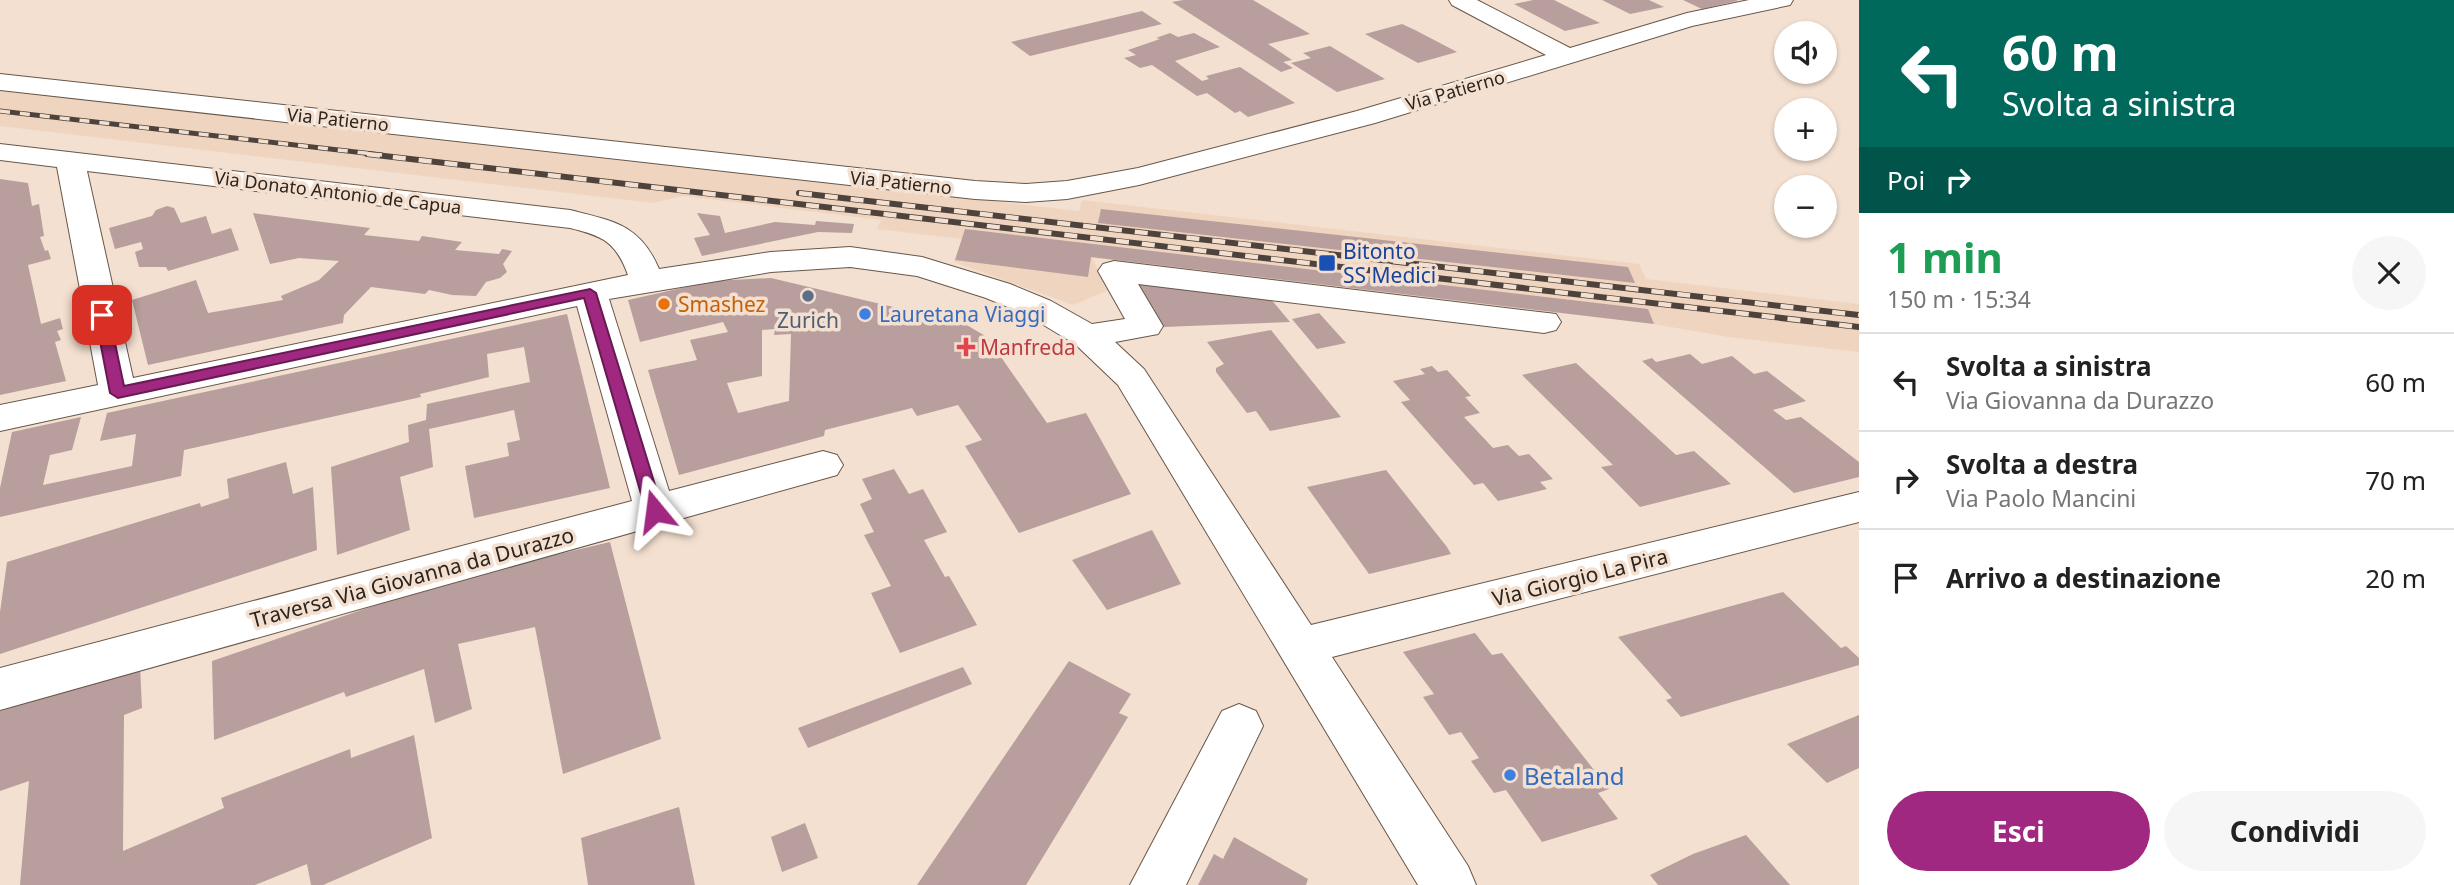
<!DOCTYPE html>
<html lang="it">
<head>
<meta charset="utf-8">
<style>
	body { margin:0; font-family:"Noto Sans",sans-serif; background:#f6f6f6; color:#222; height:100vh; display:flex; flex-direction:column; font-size:26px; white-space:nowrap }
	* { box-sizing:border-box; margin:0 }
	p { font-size:23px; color:#767676 }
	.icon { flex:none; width:38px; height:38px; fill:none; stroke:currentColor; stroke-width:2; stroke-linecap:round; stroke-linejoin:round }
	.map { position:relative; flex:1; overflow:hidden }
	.side { display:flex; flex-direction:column; background:#fff; width:595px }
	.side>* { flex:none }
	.guide { background:#00695c; color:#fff; overflow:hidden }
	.fabs { position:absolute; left:1774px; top:21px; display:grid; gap:14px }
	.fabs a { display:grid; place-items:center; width:63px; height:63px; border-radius:50%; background:#fff; box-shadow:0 2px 5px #0004; font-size:35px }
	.pin { position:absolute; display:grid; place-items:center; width:60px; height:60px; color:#fff; margin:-30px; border-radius:14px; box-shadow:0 4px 10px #0006 }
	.me { position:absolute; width:77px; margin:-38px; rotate:344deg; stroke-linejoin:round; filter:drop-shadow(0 0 5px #0008) }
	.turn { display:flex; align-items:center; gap:24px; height:147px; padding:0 28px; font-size:32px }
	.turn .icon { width:91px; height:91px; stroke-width:2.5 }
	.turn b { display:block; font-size:49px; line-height:60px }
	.then { display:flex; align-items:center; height:66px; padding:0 28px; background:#0003; gap:14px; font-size:26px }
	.round { display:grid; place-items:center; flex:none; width:74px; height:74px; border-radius:37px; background:#f6f6f6 }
	.head { display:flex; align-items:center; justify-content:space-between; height:119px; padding:0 28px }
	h1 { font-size:42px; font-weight:700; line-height:52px; color:#1e9e55 }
	.action { display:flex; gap:14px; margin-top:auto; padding:14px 28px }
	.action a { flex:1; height:80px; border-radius:42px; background:#a02880; color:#fff; font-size:28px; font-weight:700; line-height:80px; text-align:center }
	.action a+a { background:#f6f6f6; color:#222 }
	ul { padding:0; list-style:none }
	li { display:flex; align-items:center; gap:21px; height:98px; padding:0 28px; border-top:2px solid #e0e0e0 }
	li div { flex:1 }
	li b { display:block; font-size:26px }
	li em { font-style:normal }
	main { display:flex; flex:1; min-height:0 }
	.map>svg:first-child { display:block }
	.built { fill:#efd5bf }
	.building { fill:#b89e9c; fill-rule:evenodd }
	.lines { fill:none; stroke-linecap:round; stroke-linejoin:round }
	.minor-casing { stroke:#685749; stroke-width:2 }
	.minor { fill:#fff; fill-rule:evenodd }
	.rail-far1-casing { stroke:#4d433c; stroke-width:5 }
	.rail-casing { stroke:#4d433c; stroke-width:6 }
	.rail-far1 { stroke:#f4e0d0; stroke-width:3.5; stroke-dasharray:10; stroke-linecap:butt }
	.rail { stroke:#f4e0d0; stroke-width:4.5; stroke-dasharray:13; stroke-linecap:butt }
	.route { fill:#a02880; stroke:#681a53; stroke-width:2 }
	.transit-dot { fill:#1a4fb4; stroke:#f4e0d0; stroke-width:2.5 }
	.service-dot { fill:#5c6f8a; stroke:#f4e0d0; stroke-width:2.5 }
	.food-dot { fill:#e8710a; stroke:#f4e0d0; stroke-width:2.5 }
	.shop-dot { fill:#3f7fe0; stroke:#f4e0d0; stroke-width:2.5 }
	.health-dot { fill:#e0444e; stroke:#f4e0d0; stroke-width:2.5 }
	.labels { text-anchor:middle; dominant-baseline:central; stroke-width:7; stroke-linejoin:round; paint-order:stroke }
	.far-street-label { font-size:18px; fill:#2c241e; stroke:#f4e0d0 }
	.transit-label { font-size:21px; fill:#164399; stroke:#f4e0d0; text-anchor:start }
	.food-label { font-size:21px; fill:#c56008; stroke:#f4e0d0; text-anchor:start }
	.shop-label { font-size:21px; fill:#366cbe; stroke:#f4e0d0; text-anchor:start }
	.service-label { font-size:21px; fill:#4e5e75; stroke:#f4e0d0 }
	.health-label { font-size:21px; fill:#be3a42; stroke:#f4e0d0; text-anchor:start }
	.street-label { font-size:21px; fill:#2c241e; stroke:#f4e0d0 }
	.near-shop-label { font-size:24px; fill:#366cbe; stroke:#f4e0d0; text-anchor:start }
</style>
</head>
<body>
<main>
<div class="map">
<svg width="1859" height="885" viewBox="0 0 1859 885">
	<rect width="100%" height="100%" fill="#f4e0d0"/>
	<polygon class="built" points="0,89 1079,211 1082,200 1639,264 1646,279 1859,304 1859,352 1728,337 1654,324 1092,258 1109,290 1073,305 954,262 962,239 877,229 881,220 683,196 653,203 0,126"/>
	<g class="building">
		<polygon points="1183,0 1253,0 1310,34 1268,44 1292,60 1283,62 1293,68 1281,72 1172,2"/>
		<polygon points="1533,0 1554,0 1600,23 1565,31 1514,4"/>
		<polygon points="1602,0 1649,0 1664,7 1630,14"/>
		<polygon points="1683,0 1737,0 1737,1 1702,9"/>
		<polygon points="1142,11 1162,24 1030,56 1011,42"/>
		<polygon points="1402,24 1415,30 1457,52 1418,63 1365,34"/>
		<polygon points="1170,33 1178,37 1194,33 1220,47 1175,61 1202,81 1209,79 1206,76 1240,67 1295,103 1248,117 1240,111 1235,113 1207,93 1197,96 1152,65 1140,68 1124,58 1136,55 1128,50 1160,39 1156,38"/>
		<polygon points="1330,46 1385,79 1337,92 1291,63 1311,58 1303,53"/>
		<polygon points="0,179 28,183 32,206 39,204 44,236 40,237 45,251 48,250 51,259 28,265 41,324 60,318 63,329 57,331 61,340 55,342 66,381 0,395"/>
		<polygon points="167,206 174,208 181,223 206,216 212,234 231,228 239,250 168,271 166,267 139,267 135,252 143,249 141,242 115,249 109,228 152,216 156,210"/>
		<polygon points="1101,209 1628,267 1635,283 1098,223"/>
		<polygon points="253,213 370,228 364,235 419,241 422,236 462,242 455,250 499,254 502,249 512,251 503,264 507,272 500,278 486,282 476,296 452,295 429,290 425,294 371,287 344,315 343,323 148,365 132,300 196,280 208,313 283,300 281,296 319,280 339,261 299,258 270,264"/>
		<polygon points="697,213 720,216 725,233 775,222 815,225 816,221 854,224 852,233 818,232 702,256 694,238 710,235"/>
		<polygon points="965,229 1648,309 1654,324 1091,257 1088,277 955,260"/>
		<path d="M 771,278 L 965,324 L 987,337 L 1047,423 L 1086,413 L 1131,494 L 1019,533 L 965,446 L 982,440 L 958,405 L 917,416 L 912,408 L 825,430 L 824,436 L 679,475 L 648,370 L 697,360 L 690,340 L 728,332 L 723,322 L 640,342 L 628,300 L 713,281 ZM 775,329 L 774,335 L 791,334 L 789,401 L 738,413 L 727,383 L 762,376 L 762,330 Z"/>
		<polygon points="1133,282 1270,298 1290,322 1163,327"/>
		<polygon points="1319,313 1346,343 1317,349 1292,319"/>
		<polygon points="567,314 610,488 474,518 465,466 509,456 507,443 520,440 514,410 429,429 433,467 400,477 410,530 337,555 331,467 409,442 408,425 426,420 427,404 530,382 524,347 487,354 489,377 420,394 421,397 184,450 181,476 0,517 0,488 12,432 81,417 72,450 50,455 43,485 132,466 136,434 100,441 107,413"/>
		<polygon points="1271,330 1294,359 1341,417 1270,431 1256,411 1247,413 1216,372 1216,368 1224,364 1207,342"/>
		<polygon points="1690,354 1702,364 1732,356 1754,374 1767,371 1806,401 1773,410 1786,420 1801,417 1859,462 1859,477 1794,493 1642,361 1652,358 1656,362"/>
		<polygon points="1576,363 1676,455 1694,451 1731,484 1640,507 1601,467 1613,465 1522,375"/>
		<polygon points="1432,366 1438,372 1447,370 1471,396 1465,397 1480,413 1464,417 1493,448 1508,445 1519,456 1529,454 1553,479 1540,482 1547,489 1498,501 1483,483 1474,485 1401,402 1410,400 1393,381 1425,374 1420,369"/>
		<polygon points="286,462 293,494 313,487 317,550 0,654 0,612 7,562 200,503 201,507 229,498 227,479"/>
		<polygon points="894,469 909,494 923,489 947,532 924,540 945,577 949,576 977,625 900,653 871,593 891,586 864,535 874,532 860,504 872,499 862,479"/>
		<polygon points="1386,470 1447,547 1451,554 1369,574 1307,487"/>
		<polygon points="1152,530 1181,584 1107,610 1072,560"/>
		<polygon points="610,542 661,739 563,774 535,627 458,644 472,709 435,723 424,669 346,697 344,692 214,740 212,661 449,580"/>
		<polygon points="1783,592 1841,648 1846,646 1859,658 1859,665 1681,717 1666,700 1672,698 1618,637"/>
		<polygon points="1475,633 1492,655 1502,653 1609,789 1598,793 1618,819 1542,842 1506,790 1494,793 1471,761 1479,758 1461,732 1449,735 1423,697 1434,694 1403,652"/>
		<polygon points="1069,661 1131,694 1119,713 1128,717 1026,885 917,885"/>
		<polygon points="140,666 142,708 124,715 123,851 224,808 221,798 350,749 351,758 414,735 432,838 323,885 311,885 307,864 255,885 20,885 29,781 0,791 0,711"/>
		<polygon points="963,667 972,684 808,748 798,728"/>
		<polygon points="1859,715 1859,768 1827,783 1787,744"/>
		<polygon points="679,807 695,885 588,885 581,838"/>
		<polygon points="805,823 818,858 782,872 771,837"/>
		<polygon points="1746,835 1790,885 1658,885 1650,875 1693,854"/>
		<polygon points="1234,837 1308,879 1306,885 1198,885 1214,854 1223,859"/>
	</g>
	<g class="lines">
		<defs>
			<g id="minor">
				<polygon points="1449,0 1477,0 1570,48 1687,13 1749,0 1793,0 1790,5 1692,26 1375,123 1139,185 1067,199 1026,202 975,199 0,90 0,74 975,181 1026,184 1067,181 1138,168 1357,111 1546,55 1452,5"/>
				<path d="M 0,144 L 570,210 C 613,221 640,224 659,269 L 771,252 L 850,247 L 922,257 L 1010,284 L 1051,301 L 1092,324 L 1125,319 L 1098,271 L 1103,264 L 1114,261 L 1556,314 L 1561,322 L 1556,330 L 1544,333 L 1138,284 L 1163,326 L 1158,334 L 1115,342 L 1144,369 L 1311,625 L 1859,492 L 1859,522 L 1332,657 L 1468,866 L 1476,885 L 1418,885 L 1118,385 L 1075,344 L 1027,315 L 986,298 L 917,276 L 850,267 L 771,272 L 609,299 L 669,491 L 823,451 L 837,455 L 843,465 L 837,475 L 0,710 L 0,668 L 632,501 L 577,306 L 0,431 L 0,405 L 98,385 L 57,167 L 0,160 ZM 87,171 L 570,228 C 603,236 616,242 628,275 L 133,378 Z"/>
				<polygon points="1239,704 1256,711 1263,726 1186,885 1130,885 1222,711"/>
			</g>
		</defs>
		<use href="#minor" class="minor-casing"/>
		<use href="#minor" class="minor"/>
		<defs>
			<polyline id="rail-far1" points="0,111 382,155"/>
			<g id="rail">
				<polyline points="367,154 1859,327"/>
				<polyline points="799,193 1859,315"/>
			</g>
		</defs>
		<use href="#rail-far1" class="rail-far1-casing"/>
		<use href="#rail" class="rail-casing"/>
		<use href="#rail-far1" class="rail-far1"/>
		<use href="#rail" class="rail"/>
	</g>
	<polygon class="route" points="590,289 596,293 663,511 661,516 649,516 646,511 584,298 118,398 110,393 95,315 102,311 109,315 124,386"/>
	<rect class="transit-dot" x="1318" y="254" width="18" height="18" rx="3.5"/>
	<circle class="service-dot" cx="808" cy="296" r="7"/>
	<circle class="food-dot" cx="664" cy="304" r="7"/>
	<g class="shop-dot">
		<circle cx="865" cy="314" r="7"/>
		<circle cx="1510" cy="775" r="7"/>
	</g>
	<path class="health-dot" d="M962.5 336.5h7v7h7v7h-7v7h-7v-7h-7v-7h7z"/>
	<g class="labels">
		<g class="far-street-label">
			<text transform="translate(1455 90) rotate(-16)">Via Patierno</text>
			<text transform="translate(338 119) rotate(6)">Via Patierno</text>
			<text transform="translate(901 182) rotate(6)">Via Patierno</text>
			<text transform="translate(338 192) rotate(7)">Via Donato Antonio de Capua</text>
		</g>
		<g class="transit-label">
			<text x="1343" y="251">Bitonto<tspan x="1343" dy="24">SS Medici</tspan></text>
		</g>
		<g class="food-label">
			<text x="678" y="304">Smashez</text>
		</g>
		<g class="shop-label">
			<text x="879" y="314">Lauretana Viaggi</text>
		</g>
		<g class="service-label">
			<text x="808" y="320">Zurich</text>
		</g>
		<g class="health-label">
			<text x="980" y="347">Manfreda</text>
		</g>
		<g class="street-label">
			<text transform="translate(412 577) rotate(-15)">Traversa Via Giovanna da Durazzo</text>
			<text transform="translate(1580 577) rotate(-14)">Via Giorgio La Pira</text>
		</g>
		<g class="near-shop-label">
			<text x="1524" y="775">Betaland</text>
		</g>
	</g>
</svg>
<div class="fabs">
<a><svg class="icon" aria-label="sound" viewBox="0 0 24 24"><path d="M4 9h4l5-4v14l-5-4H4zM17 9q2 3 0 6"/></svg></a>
<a>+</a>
<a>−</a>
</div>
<div class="pin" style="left:102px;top:315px;background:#d93025"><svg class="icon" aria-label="arrive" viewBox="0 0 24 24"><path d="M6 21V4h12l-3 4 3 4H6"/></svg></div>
<svg class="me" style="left:655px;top:511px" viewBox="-20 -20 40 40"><path d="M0-17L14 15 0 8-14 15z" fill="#a02880" stroke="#fff" stroke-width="4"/></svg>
</div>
<section class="side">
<div class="guide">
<div class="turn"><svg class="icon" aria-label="left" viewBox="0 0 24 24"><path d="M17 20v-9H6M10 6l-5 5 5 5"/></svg><div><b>60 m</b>Svolta a sinistra</div></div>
<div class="then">Poi<svg class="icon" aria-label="right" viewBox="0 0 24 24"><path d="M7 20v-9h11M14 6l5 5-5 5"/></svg></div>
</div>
<div class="head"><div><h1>1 min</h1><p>150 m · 15:34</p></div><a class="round"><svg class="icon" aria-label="close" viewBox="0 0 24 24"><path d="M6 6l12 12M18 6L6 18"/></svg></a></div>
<ul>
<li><svg class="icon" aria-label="left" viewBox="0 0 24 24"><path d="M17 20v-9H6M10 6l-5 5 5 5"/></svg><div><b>Svolta a sinistra</b><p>Via Giovanna da Durazzo</p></div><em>60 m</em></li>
<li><svg class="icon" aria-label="right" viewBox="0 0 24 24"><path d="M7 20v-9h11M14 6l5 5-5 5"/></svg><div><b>Svolta a destra</b><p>Via Paolo Mancini</p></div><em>70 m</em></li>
<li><svg class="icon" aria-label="arrive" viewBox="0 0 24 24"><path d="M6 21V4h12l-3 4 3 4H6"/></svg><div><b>Arrivo a destinazione</b></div><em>20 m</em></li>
</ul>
<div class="action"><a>Esci</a><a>Condividi</a></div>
</section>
</main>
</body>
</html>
